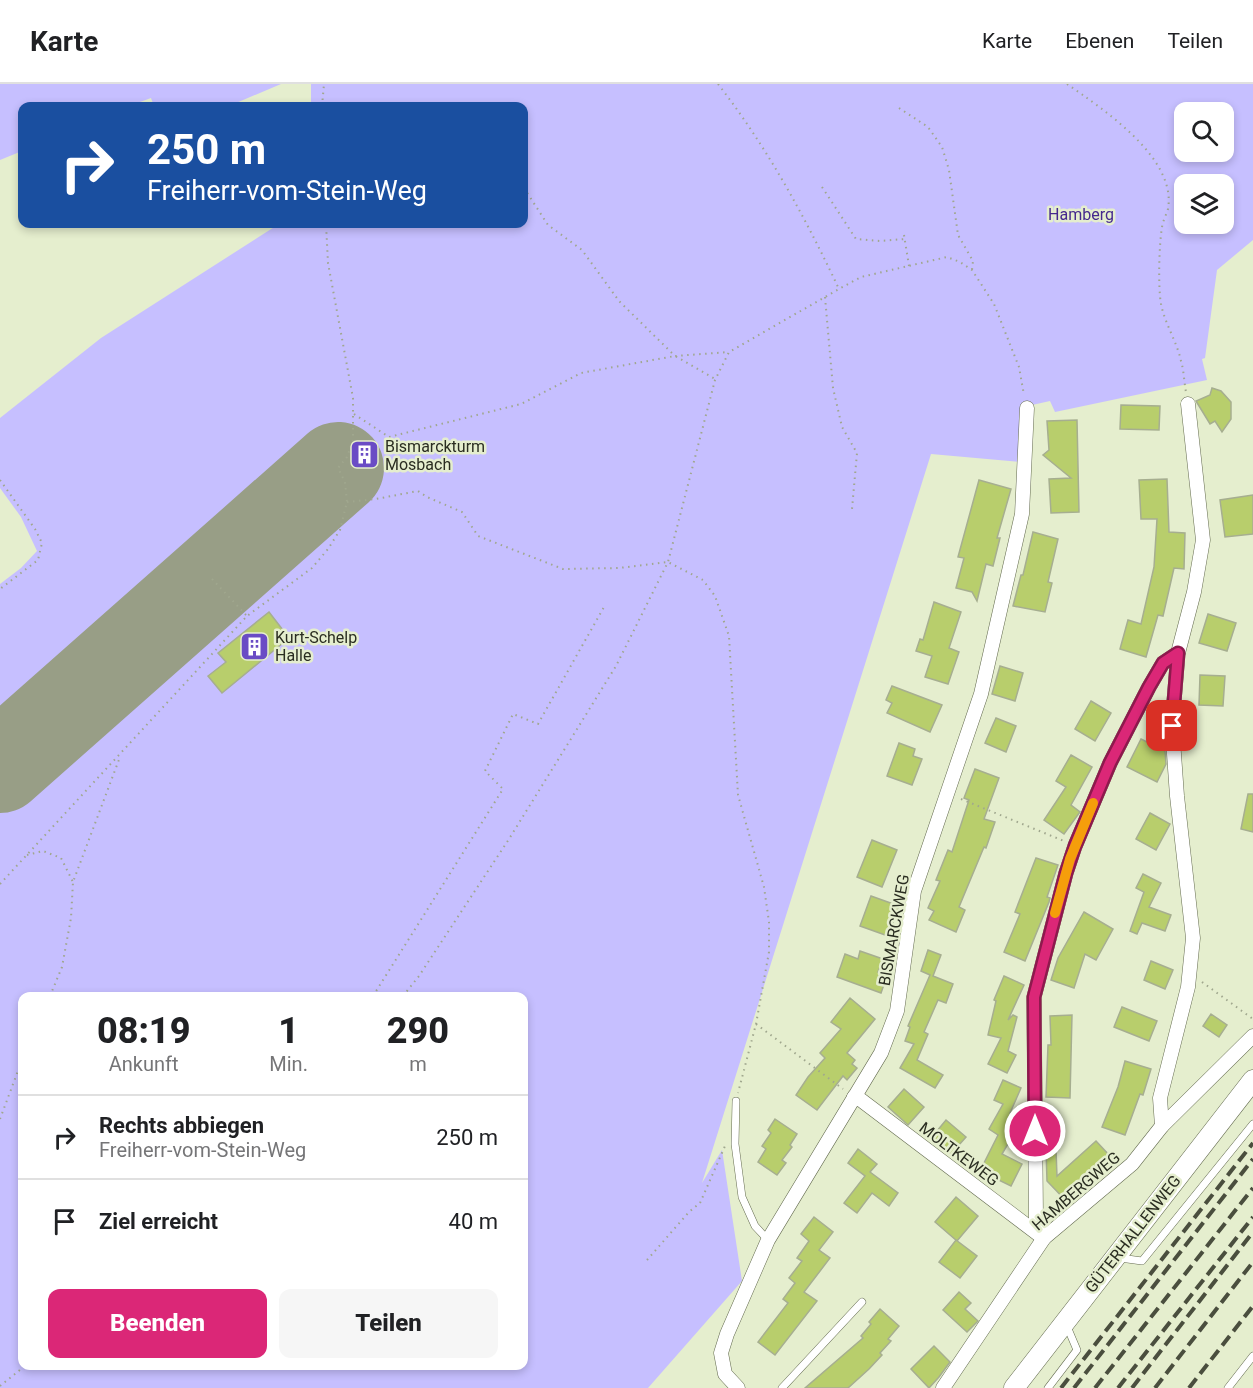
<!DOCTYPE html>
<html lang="de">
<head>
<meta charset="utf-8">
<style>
	body { margin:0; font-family:Roboto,sans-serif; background:#f6f6f6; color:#202124; height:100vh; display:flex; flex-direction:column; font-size:22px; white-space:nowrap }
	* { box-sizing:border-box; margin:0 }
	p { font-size:20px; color:#757577 }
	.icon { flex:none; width:33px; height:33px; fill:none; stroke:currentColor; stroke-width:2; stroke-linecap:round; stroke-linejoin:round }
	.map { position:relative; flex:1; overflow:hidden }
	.drawer { position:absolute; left:18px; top:908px; width:510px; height:378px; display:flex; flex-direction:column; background:#fff; border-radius:12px; box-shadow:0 3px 9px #0003 }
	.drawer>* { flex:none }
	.banner { position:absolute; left:18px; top:18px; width:510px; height:126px; border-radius:12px; box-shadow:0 3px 9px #0003; background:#1a4fa0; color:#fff; overflow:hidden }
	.buttons { position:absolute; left:1174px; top:18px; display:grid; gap:12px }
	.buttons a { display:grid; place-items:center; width:60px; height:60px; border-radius:12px; background:#fff; box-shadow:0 3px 9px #0003; font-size:30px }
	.pin { position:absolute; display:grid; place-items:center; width:51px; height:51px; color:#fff; margin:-26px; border-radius:12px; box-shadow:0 3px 9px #0006 }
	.me { position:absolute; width:66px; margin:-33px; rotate:0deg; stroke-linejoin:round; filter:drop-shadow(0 0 4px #0008) }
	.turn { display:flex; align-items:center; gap:21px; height:126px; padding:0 30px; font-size:27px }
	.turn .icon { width:78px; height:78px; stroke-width:2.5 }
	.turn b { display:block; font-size:42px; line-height:51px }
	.eta { display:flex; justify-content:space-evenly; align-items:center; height:102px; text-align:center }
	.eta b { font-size:36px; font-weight:800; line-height:42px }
	.action { display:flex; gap:12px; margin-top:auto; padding:12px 30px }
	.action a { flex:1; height:69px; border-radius:12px; background:#db2777; color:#fff; font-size:24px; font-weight:800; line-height:69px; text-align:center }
	.action a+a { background:#f6f6f6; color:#202124 }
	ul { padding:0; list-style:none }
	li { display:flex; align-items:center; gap:18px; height:84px; padding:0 30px; border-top:2px solid #e0e0e0 }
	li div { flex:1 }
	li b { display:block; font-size:22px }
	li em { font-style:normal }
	header { display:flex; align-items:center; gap:36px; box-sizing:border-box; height:84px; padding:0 30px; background:#fff; border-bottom:2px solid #e0e0e0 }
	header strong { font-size:28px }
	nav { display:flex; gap:33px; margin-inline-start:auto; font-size:21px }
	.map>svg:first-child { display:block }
	.green { fill:#c6bfff; fill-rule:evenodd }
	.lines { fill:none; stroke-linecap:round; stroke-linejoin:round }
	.runway { stroke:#989e86; stroke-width:92 }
	.building { fill:#b8ce6c; stroke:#a6ae90; stroke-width:1.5 }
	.lane-casing { stroke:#646b50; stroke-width:8 }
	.street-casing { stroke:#646b50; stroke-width:15 }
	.secondary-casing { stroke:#646b50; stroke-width:21 }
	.path { stroke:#a0a78e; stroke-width:2; stroke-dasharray:1.5 4.5; stroke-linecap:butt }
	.lane { stroke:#fff; stroke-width:7 }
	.street { stroke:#fff; stroke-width:14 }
	.secondary { stroke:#fff; stroke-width:20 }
	.rail { stroke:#4a4e3e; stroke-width:4; stroke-dasharray:12 6; stroke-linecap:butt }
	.route-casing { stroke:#8e194d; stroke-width:15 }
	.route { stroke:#db2777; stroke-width:10 }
	.slow { stroke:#f59e0b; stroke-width:10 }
	.labels { text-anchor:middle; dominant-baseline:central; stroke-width:5; stroke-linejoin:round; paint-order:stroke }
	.park-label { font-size:16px; fill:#45288e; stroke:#e5eece }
	.poi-label { font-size:16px; fill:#2a2d21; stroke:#e5eece; text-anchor:start }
	.street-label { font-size:16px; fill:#2a2d21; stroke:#e5eece }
</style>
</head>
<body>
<header>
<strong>Karte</strong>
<nav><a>Karte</a><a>Ebenen</a><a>Teilen</a></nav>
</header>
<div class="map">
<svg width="1253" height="1304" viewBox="0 0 1253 1304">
	<rect width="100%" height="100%" fill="#e5eece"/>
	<g class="green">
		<polygon points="0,0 281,0 229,22 154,22 151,14 129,22 22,22 22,67 0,76"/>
		<path d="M 311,0 L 1253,0 L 1253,156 L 1217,186 L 1205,274 L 1202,275 L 1207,296 L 1055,328 L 1050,317 L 1032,321 L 1032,379 L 931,370 L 702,1099 L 722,1066 L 742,1197 L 648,1304 L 0,1304 L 0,500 L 21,484 L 37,467 L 21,433 L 0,404 L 0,334 L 101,254 L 279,140 L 524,140 L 524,22 L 311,22 ZM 1185,28 L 1224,28 L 1224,68 L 1185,68 ZM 1185,100 L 1224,100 L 1224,140 L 1185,140 ZM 22,912 L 524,912 L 524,1281 L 22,1281 Z"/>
	</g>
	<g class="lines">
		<polyline class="runway" points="0,683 338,384"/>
	</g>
	<g class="building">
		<polygon points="1212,304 1221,307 1231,318 1231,335 1222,348 1215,337 1210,340 1196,317 1210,311"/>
		<polygon points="1121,321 1160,322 1159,346 1120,345"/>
		<polygon points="1077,336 1079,428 1051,429 1049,395 1071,394 1043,371 1049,366 1047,337"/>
		<polygon points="1167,395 1169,448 1185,449 1184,485 1174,484 1163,532 1158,531 1146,573 1120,565 1128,536 1141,540 1154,483 1157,435 1141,435 1139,396"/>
		<polygon points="979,396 1011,405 997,454 1000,454 993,482 986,480 977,517 972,508 956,504 964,474 958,473"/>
		<polygon points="1253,411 1253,450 1225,453 1220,416"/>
		<polygon points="1033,448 1058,455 1048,498 1052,499 1045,528 1013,522 1021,491 1023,491"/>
		<polygon points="934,518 961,528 949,564 959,568 948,600 925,593 932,572 916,567 920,555 923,556"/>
		<polygon points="269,528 289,554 222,609 208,592 226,578 218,569"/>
		<polygon points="1208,530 1236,539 1227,567 1199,559"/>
		<polygon points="1000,582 1023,589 1015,617 992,610"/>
		<polygon points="1200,591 1225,592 1223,622 1199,621"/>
		<polygon points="892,602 942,621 930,648 887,629 892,619 886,616"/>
		<polygon points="1091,617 1111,629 1095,657 1075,645"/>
		<polygon points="996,634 1016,642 1006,668 985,659"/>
		<polygon points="1141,655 1165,667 1166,680 1157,698 1127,683"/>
		<polygon points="899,659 915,665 913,672 922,675 912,701 887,692"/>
		<polygon points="1071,671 1092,683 1071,721 1080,728 1064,750 1044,736 1066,703 1056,697"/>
		<polygon points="975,685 999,694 984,735 995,738 986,764 984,763 959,823 965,826 956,848 929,836 934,827 928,824 940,797 936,796 948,766 952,768 969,716 964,714"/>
		<polygon points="1248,710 1253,710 1253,748 1241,745"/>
		<polygon points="1150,729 1170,740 1156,766 1136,755"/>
		<polygon points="872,756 897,766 882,803 857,793"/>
		<polygon points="1036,774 1058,781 1047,813 1050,814 1049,818 1025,877 1004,868 1020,830 1015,828"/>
		<polygon points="1143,790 1161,799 1149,823 1171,831 1165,847 1142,839 1137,850 1130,847 1144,808 1136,804"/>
		<polygon points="871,812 899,822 888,852 860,842"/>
		<polygon points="1084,828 1113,845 1096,876 1085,870 1074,904 1051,896 1058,874"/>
		<polygon points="928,866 941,871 933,892 953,900 946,919 938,916 924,948 928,950 917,976 943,991 935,1004 900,984 914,960 905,957 910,943 908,942 930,891 921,887"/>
		<polygon points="860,867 883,875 878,888 887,892 881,909 837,893 845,870 858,875"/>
		<polygon points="1151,877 1173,886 1165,905 1144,896"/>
		<polygon points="1004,892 1024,901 1008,936 1013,931 1017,933 1008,967 1016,971 1007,989 988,980 1001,954 988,951 996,917 994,916"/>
		<polygon points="850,914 875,935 847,969 855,976 852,980 857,984 847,996 843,992 817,1026 796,1011 808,993 825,974 820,969 841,945 831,938"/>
		<polygon points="1122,923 1157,937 1149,957 1114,943"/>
		<polygon points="1211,930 1227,941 1219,953 1203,942"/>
		<polygon points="1072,931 1070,1014 1046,1013 1048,961 1051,961 1050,932"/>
		<polygon points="1125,977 1151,985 1143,1011 1140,1010 1125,1051 1102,1043 1118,1003"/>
		<polygon points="1003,996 1021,1004 1010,1029 1022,1036 1002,1070 1022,1080 1011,1102 980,1087 998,1051 989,1045 1003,1020 994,1016"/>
		<polygon points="904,1005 924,1023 908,1041 888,1023"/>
		<polygon points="775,1035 797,1050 790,1061 792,1063 782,1076 786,1079 777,1091 758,1078 766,1065 762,1062 771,1049 768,1046"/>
		<polygon points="946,1036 966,1053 951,1070 932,1053"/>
		<polygon points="1096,1057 1110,1072 1077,1102 1082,1107 1069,1120 1047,1097 1046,1066 1056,1066 1057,1092"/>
		<polygon points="858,1065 877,1080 870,1088 898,1109 889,1122 872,1109 857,1129 844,1119 865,1092 848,1079"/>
		<polygon points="956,1113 978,1132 957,1157 935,1138"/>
		<polygon points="814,1133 833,1148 819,1166 830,1174 804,1208 817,1217 775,1271 758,1258 788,1219 783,1215 795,1199 789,1194 802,1177 797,1174 809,1157 801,1150"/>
		<polygon points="956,1156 977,1172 960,1194 939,1178"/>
		<polygon points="959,1208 971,1219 965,1225 978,1237 967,1248 943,1226"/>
		<polygon points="880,1225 899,1242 888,1255 891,1257 880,1269 882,1271 869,1285 848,1304 805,1304 863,1254 861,1252 871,1240 869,1238"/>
		<polygon points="934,1262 950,1278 939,1293 929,1304 911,1285"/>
	</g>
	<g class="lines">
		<defs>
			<g id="lane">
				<polyline points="736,1017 735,1060 742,1113 755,1142 768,1156"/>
				<polyline points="1120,1174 1142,1177 1253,1040"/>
				<polyline points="782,1304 862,1218"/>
				<polyline points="1048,1304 1077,1266 1066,1240"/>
				<polyline points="1228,1304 1253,1272"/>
			</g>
			<g id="street">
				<polyline points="854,1013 861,1016 1042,1153"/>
				<polyline points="1162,1042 1160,1014 1188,903 1193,854 1177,712 1172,642 1178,569 1194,508 1203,456 1188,320"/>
				<polyline points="1044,1154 1036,1135 1034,913 1066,789 1075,762 1110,679 1149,603 1163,579 1178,569"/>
				<polyline points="738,1304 725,1290 721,1269 727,1250 768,1156 881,969 897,927 914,807 981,610 1022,430 1027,324"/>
				<polyline points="943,1304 1044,1154 1132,1080 1162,1042 1253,952"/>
			</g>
			<polyline id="secondary" points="1014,1304 1253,996"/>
		</defs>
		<use href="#lane" class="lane-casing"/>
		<use href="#street" class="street-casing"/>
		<use href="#secondary" class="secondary-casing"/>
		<g class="path">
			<path d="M 718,0 C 767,63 805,133 839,205"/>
			<path d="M 1067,0 C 1103,25 1177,74 1168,125 C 1166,131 1163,137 1162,143 C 1159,161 1158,203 1161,220 C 1165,240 1177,258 1181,277 C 1184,287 1184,298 1186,308"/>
			<polyline points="322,22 324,0"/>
			<polyline points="899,24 928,43 942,63 949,86 958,151 973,177 972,186"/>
			<polyline points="822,103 856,155 880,157 905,155"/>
			<polyline points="524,104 548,141 582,166 619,217 675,272 729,268"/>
			<polyline points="904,151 909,182"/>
			<polyline points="825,213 833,304 842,343 857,369 852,425"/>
			<polyline points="354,330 389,353 521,320 581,289 675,272 715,295"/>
			<polyline points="0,396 35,445 42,459 38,476 0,505"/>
			<polyline points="347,418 376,415 418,407 427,413 462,428 478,452 563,485 619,484 668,478 703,496 715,512 729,552 738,711 764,803 769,838 769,868 756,940 738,1009"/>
			<polyline points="212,495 247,532"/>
			<polyline points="961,715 1064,757"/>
			<polyline points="27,771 43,767 61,774 73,798"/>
			<polyline points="0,800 247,532 312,484 328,465 340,446 347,418 345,398 338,384 347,373 353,356 353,314 328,179 326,140"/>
			<polyline points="1202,898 1253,935"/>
			<polyline points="50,912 62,883 71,834 73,798 120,673"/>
			<polyline points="373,912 503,705 485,687 513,630 538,640 604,523"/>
			<polyline points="403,912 419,892 509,755 616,582 668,478 715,296 729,268 839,205 861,193 947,173 960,178 972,186 994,220 1019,283 1024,311"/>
			<polyline points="756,940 843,1005"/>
			<polyline points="0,1035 22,976"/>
			<polyline points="647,1176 689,1128 700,1119 725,1062"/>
			<polyline points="0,1302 26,1281"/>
		</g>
		<use href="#lane" class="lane"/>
		<use href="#street" class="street"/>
		<use href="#secondary" class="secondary"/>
		<g class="rail">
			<polyline points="1061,1304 1253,1059"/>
			<polyline points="1074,1304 1253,1075"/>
			<polyline points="1095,1304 1253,1104"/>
			<polyline points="1118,1304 1253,1133"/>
			<polyline points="1132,1304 1253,1148"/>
			<polyline points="1155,1304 1253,1178"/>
			<polyline points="1189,1304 1253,1222"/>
		</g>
	</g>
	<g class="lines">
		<defs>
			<polyline id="route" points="1035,1047 1034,913 1066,789 1075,762 1110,679 1149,603 1163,579 1178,569 1172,642"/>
		</defs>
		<use href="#route" class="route-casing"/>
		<use href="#route" class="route"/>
		<polyline class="slow" points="1055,829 1070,775 1093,719"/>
	</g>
	<defs>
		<symbol id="building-square" viewBox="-11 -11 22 22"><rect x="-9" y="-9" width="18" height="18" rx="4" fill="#6a4cc5" stroke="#e5eece"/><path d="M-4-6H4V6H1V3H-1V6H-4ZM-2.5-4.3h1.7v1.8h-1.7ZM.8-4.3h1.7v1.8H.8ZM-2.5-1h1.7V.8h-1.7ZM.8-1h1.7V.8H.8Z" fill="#fff"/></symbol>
	</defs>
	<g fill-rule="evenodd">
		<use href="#building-square" x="348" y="354" width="33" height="33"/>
		<use href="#building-square" x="238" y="546" width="33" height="33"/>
	</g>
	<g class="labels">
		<g class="park-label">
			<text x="1081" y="130">Hamberg</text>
		</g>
		<g class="poi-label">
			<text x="385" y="362">Bismarckturm<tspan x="385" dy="18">Mosbach</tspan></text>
			<text x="275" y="553">Kurt-Schelp<tspan x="275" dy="18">Halle</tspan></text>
		</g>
		<g class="street-label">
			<text transform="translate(894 846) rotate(-80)">BISMARCKWEG</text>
			<text transform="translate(959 1070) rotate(37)">MOLTKEWEG</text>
			<text transform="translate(1076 1107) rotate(-41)">HAMBERGWEG</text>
			<text transform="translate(1133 1150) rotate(-52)">GÜTERHALLENWEG</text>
		</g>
	</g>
</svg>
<div class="buttons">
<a><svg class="icon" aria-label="search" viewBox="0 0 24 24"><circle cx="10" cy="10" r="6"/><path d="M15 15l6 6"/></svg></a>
<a><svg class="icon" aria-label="layers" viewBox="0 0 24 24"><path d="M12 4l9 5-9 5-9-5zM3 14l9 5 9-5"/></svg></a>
</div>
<div class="pin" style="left:1172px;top:642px;background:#d93025"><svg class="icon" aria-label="arrive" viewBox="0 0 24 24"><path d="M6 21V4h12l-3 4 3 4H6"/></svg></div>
<svg class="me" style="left:1035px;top:1047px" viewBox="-20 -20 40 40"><circle r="17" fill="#db2777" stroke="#fff" stroke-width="3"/><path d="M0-11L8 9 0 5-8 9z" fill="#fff"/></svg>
<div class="banner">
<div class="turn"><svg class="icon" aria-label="right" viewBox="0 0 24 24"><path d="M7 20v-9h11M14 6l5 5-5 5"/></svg><div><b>250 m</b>Freiherr-vom-Stein-Weg</div></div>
</div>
<section class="drawer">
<div class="eta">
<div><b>08:19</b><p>Ankunft</p></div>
<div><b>1</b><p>Min.</p></div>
<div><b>290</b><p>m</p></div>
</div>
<ul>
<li><svg class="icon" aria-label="right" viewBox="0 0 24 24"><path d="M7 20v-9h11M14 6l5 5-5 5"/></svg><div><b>Rechts abbiegen</b><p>Freiherr-vom-Stein-Weg</p></div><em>250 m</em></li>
<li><svg class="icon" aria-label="arrive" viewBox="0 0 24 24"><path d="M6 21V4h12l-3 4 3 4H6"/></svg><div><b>Ziel erreicht</b></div><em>40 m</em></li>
</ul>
<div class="action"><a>Beenden</a><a>Teilen</a></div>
</section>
</div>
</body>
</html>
